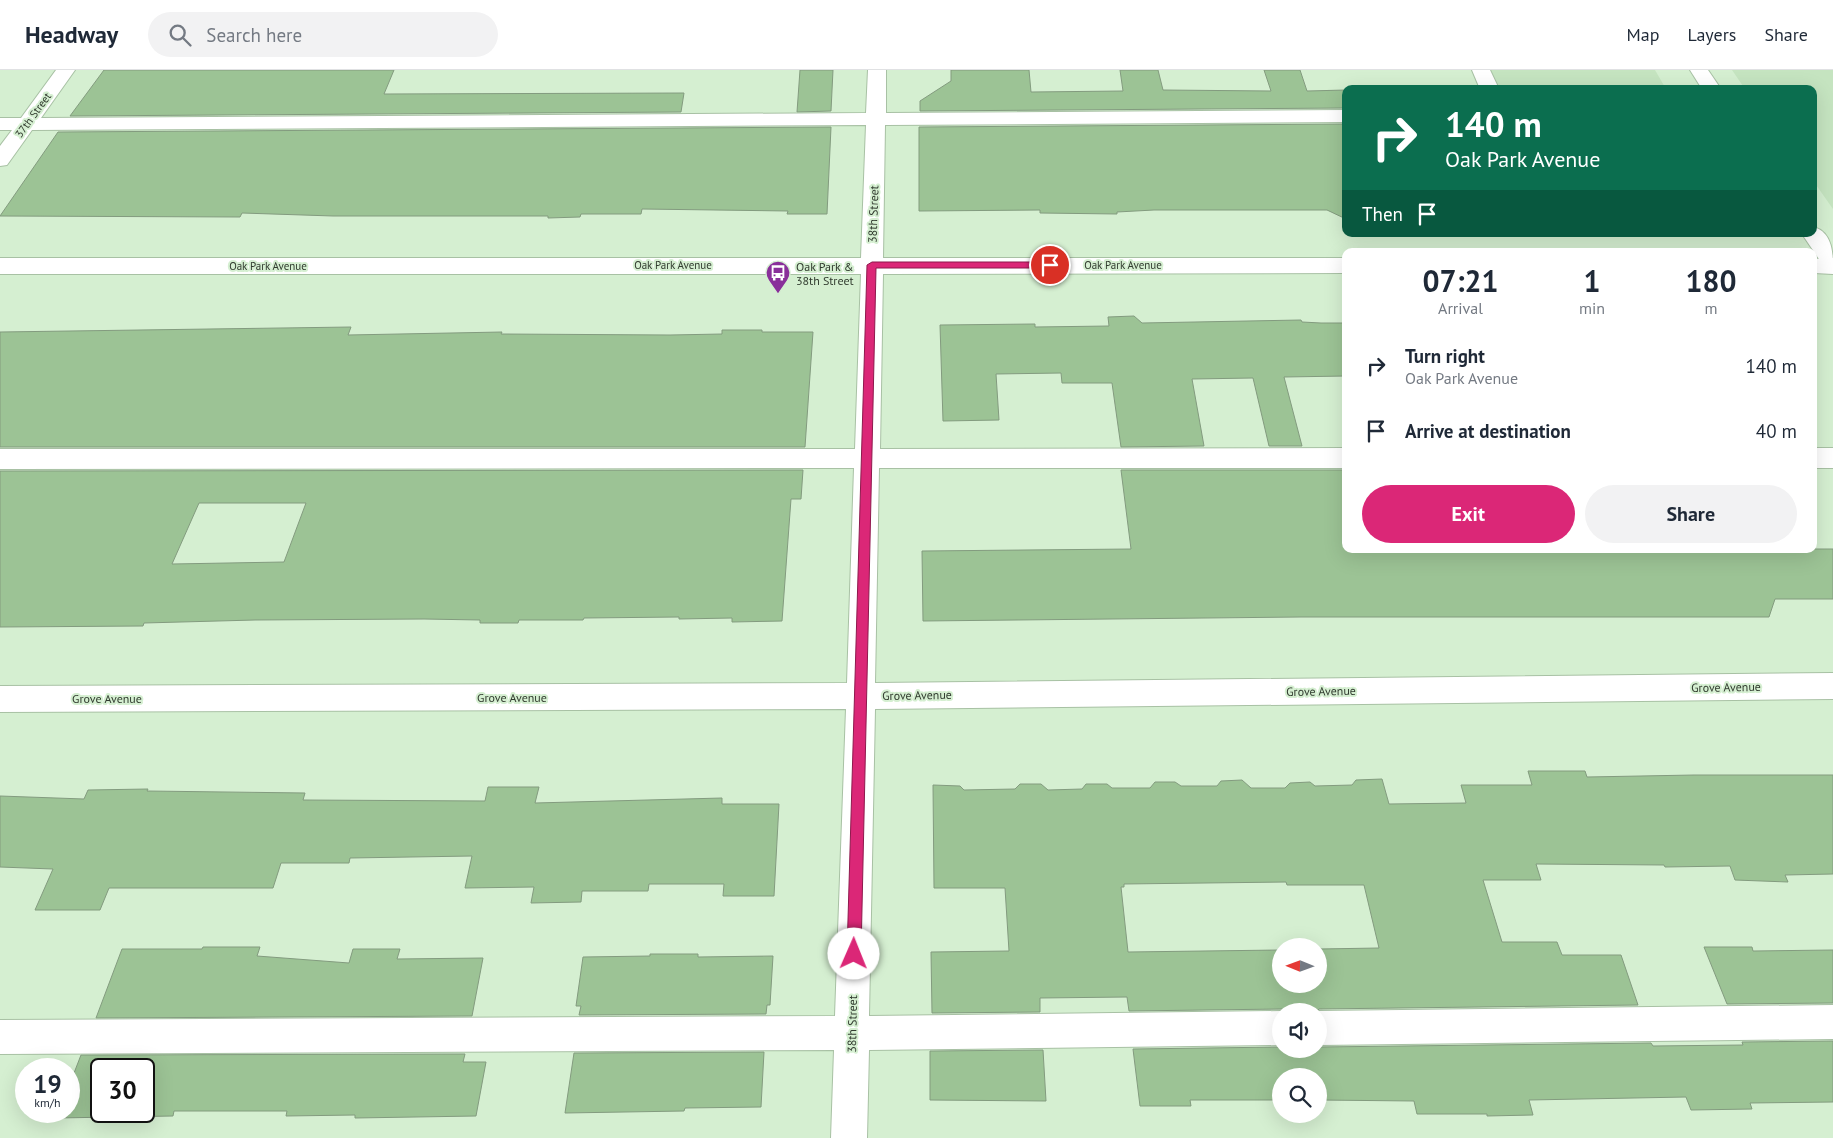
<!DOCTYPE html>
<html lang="en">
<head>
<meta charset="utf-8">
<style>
	body { margin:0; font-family:"PT Sans",sans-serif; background:#f2f2f3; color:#1f2937; height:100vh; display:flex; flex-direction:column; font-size:19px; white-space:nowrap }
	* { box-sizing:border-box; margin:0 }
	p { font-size:16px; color:#747a83 }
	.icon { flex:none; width:28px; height:28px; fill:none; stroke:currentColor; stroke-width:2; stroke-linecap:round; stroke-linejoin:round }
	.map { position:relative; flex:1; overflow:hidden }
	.panel { position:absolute; left:1342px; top:178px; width:475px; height:305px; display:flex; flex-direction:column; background:#fff; border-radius:10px; box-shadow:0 5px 20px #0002 }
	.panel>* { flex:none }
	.top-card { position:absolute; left:1342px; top:15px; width:475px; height:152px; border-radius:10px; box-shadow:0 5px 20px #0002; background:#0b6e4f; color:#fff; overflow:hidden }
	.needle { width:32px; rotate:271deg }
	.buttons { position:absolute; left:1272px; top:868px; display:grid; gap:10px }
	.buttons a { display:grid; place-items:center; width:55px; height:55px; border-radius:50%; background:#fff; box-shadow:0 5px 20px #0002; font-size:25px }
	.speed { position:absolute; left:15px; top:988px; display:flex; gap:10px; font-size:25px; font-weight:700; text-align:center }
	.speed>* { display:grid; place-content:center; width:65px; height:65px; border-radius:50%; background:#fff; box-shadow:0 5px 20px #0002; line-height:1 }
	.speed small { font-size:12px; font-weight:400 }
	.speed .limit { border:2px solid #111; border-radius:8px; background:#fff; color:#111 }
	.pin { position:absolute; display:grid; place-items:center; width:42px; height:42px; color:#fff; margin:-21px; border:2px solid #fff; border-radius:50%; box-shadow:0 1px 5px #0007 }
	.me { position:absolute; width:55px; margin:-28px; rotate:1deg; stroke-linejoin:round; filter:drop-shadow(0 0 4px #0008) }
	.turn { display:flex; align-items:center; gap:18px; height:105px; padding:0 20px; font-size:22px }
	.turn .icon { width:65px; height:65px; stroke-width:2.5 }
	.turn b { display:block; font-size:35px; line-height:42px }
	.then { display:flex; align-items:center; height:48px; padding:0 20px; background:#0003; gap:10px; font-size:19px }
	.eta { display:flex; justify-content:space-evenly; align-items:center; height:85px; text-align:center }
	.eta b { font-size:30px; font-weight:700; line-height:35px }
	.cta { display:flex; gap:10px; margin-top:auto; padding:10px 20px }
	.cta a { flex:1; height:58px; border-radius:30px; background:#db2777; color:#fff; font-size:20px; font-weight:700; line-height:58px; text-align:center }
	.cta a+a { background:#f2f2f3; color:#1f2937 }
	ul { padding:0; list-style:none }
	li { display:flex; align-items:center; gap:15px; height:65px; padding:0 20px }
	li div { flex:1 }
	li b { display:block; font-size:19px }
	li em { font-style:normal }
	header { display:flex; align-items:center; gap:30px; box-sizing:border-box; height:70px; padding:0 25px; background:#fff; border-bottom:1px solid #e0e1e3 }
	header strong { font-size:24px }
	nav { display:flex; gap:28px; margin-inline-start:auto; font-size:18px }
	.search { width:350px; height:45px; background:#f2f2f3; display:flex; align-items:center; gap:12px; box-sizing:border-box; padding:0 18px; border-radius:28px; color:#747a83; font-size:19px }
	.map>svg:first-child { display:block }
	.built { fill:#c5e4c0 }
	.building { fill:#9cc395; stroke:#839b7f; fill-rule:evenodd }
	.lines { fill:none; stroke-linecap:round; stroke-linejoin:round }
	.minor-casing { stroke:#a8c1a4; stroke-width:2 }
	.major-casing { stroke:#a8c1a4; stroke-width:2 }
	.minor { fill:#fff; fill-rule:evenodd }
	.major { fill:#fff; fill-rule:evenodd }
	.route { fill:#db2777; stroke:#8e194d }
	.labels { text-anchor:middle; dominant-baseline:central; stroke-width:4; stroke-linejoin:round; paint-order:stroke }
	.far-street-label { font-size:11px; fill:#313b2f; stroke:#d5efd1 }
	.street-label { font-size:12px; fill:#313b2f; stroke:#d5efd1 }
	.poi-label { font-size:12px; fill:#313b2f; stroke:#d5efd1; text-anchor:start }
</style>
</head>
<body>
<header>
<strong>Headway</strong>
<div class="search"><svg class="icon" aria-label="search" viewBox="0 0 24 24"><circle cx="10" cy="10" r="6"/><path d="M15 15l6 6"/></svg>Search here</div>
<nav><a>Map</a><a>Layers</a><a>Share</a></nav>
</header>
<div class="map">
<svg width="1833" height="1068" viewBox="0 0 1833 1068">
	<rect width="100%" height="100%" fill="#d5efd1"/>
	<g class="built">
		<polygon points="1488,0 1655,0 1666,19 1498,19"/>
		<polygon points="1732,0 1833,0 1833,139 1814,112 1814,19 1745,19"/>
	</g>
	<g class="building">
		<polygon points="104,0 394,0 384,24 684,23 681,42 70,46"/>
		<polygon points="800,0 833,0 831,41 797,42"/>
		<polygon points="951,0 1029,0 1031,22 1123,21 1120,0 1158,0 1163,20 1271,21 1264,0 1300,0 1307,21 1346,20 1346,38 920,41 920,31 951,11"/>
		<polygon points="1346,54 1346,149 1327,140 1154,140 1117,142 1117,144 1040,143 1040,140 919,141 919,57"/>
		<polygon points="831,57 827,144 787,144 788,141 642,139 641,144 581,144 580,147 548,148 548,146 333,146 242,143 240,147 0,146 58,62"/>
		<polygon points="1134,246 1142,253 1301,250 1302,252 1321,253 1346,253 1346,306 1284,307 1302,376 1269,376 1253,308 1192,309 1204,376 1121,377 1112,313 1062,313 1061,303 996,304 999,350 943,351 940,255 1035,254 1035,257 1109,256 1108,247"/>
		<polygon points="351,257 348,265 502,262 501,264 670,265 722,264 722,260 762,260 762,262 813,262 805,377 0,377 0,262"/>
		<path d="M 803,400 L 801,429 L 791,429 L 782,551 L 732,552 L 732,548 L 679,549 L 679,547 L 584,548 L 583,550 L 519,550 L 518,553 L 480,553 L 480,550 L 424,549 L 255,550 L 144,553 L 143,556 L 0,557 L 0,401 ZM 199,433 L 306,433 L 284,492 L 172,494 Z"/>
		<polygon points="1121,400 1346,400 1346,479 1833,479 1833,529 1775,529 1769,547 1301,547 923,551 922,481 1131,479"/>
		<path d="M 1528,701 L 1585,701 L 1587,707 L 1694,705 L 1833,705 L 1833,804 L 1785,805 L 1788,812 L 1735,810 L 1730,796 L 1665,797 L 1664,795 L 1536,794 L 1541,810 L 1483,810 L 1502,872 L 1557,872 L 1562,885 L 1621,885 L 1638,935 L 1319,939 L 1317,941 L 1284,941 L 1282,939 L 1129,941 L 1127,927 L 1040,928 L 1040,942 L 932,943 L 931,882 L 1009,881 L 1005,818 L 934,818 L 933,715 L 960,716 L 964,720 L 1015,719 L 1020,714 L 1041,714 L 1048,720 L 1082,719 L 1086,714 L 1107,714 L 1112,718 L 1150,718 L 1155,712 L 1175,712 L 1181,716 L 1217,716 L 1221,711 L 1242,710 L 1251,718 L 1285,718 L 1290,713 L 1310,712 L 1315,716 L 1352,715 L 1356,710 L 1382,709 L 1389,734 L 1466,733 L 1461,715 L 1532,715 ZM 1286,812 L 1287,815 L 1364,815 L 1379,878 L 1319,879 L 1319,914 L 1281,914 L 1281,880 L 1128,882 L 1121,817 L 1124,817 L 1124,814 Z"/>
		<polygon points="488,717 539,717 535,733 722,728 722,734 779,734 774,826 723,826 724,814 649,814 648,821 582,821 581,832 531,833 534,817 465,818 472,786 350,788 349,793 281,793 273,818 109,818 100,840 35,840 53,799 0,797 0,726 84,729 88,720 148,719 147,721 305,723 303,730 485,731"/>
		<polygon points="203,877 260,877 257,886 349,893 353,879 400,879 397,889 483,888 472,946 96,948 122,879 202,879"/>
		<polygon points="1704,877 1752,877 1753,881 1833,880 1833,933 1727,934"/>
		<polygon points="650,884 698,884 698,887 773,886 770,935 767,935 766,944 579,945 581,936 576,936 583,887 650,886"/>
		<polygon points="1833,971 1833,1032 1750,1033 1752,1039 1691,1040 1686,1027 1529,1030 1533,1045 1487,1046 1487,1044 1417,1044 1414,1031 1319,1030 1319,1006 1281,1006 1281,1030 1190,1030 1191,1036 1140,1036 1133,979 1281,977 1281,979 1319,979 1319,977 1651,973 1653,976 1743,975 1742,972"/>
		<polygon points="1043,980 1046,1031 930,1030 930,981"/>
		<polygon points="764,982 761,1037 685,1038 684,1041 565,1043 574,983"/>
		<path d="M 465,984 L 463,992 L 486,992 L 476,1046 L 355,1048 L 355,1045 L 286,1046 L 287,1041 L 174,1041 L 173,1046 L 56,1048 L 59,1041 L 69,1041 L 69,1016 L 81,985 ZM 101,999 L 144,999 L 144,1041 L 101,1041 Z"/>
	</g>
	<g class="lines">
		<defs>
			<g id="minor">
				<polygon points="56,0 75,0 41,48 866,43 868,0 886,0 886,43 1346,40 1346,52 885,55 883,188 1346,188 1346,203 883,204 880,379 1346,378 1346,398 879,398 875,613 1833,603 1833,629 875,639 869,946 1281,941 1282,941 1281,975 869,980 867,1068 831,1068 834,980 0,984 0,950 835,946 846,639 0,642 0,616 847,613 854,398 0,399 0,379 855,379 861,204 0,204 0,188 861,188 866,55 32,60 7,95 0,96 0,76 12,60 0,60 0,48 21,48"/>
				<polygon points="1472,0 1490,0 1499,19 1480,19"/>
				<polygon points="1833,188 1833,204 1814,203 1814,189"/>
				<rect x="1814" y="378" width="19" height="20"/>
				<polygon points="1833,935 1833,969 1319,975 1319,941"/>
			</g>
			<g id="major">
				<polygon points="1690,0 1708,0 1721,19 1702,19"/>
				<path d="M 1814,157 C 1833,163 1833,184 1833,200 L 1825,198 L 1802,164 L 1814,164 Z"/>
			</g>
		</defs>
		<use href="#minor" class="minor-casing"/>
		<use href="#major" class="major-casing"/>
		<use href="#minor" class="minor"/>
		<use href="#major" class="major"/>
	</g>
	<polygon class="route" points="872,192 1050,192 1054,195 1050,198 876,198 861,884 859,889 854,891 849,889 847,884 867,195"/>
	<defs>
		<symbol id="bus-pin" viewBox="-11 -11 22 30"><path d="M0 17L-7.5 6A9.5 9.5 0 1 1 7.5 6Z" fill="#892f9a" stroke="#d5efd1"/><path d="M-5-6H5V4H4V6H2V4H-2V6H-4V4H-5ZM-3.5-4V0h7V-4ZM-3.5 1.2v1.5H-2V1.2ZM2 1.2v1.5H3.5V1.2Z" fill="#fff"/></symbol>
	</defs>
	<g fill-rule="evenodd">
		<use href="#bus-pin" x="764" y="189" width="28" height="38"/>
	</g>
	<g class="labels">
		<g class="far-street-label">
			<text transform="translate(33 45) rotate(-54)">37th Street</text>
			<text x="673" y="195">Oak Park Avenue</text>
			<text x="1123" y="195">Oak Park Avenue</text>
			<text x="268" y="196">Oak Park Avenue</text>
		</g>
		<g class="street-label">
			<text transform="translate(873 144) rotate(-88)">38th Street</text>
			<text transform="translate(1726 617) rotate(-1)">Grove Avenue</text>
			<text transform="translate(1321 621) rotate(-1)">Grove Avenue</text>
			<text transform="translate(917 625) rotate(-1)">Grove Avenue</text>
			<text x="512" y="627">Grove Avenue</text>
			<text x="107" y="628">Grove Avenue</text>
			<text transform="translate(852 954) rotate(-89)">38th Street</text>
		</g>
		<g class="poi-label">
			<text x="796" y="196">Oak Park &amp;<tspan x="796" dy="14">38th Street</tspan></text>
		</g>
	</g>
</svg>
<div class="buttons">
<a><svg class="needle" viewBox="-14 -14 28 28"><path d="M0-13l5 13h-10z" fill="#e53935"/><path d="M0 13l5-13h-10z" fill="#747a83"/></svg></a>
<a><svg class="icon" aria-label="sound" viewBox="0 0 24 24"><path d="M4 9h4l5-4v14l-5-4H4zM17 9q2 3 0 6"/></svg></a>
<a><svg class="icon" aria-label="search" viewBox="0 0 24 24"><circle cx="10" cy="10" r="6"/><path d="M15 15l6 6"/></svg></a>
</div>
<div class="speed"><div>19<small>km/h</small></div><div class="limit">30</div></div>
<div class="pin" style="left:1050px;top:195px;background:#d93025"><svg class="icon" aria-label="arrive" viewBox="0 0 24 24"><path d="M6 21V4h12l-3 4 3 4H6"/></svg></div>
<svg class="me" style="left:854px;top:884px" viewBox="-20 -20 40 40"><circle r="19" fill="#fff"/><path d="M0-13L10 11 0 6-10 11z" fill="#db2777"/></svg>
<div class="top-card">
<div class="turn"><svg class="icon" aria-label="right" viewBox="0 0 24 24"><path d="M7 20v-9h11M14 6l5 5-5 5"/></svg><div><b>140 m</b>Oak Park Avenue</div></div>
<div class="then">Then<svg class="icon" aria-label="arrive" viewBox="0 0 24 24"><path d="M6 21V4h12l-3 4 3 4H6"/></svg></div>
</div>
<section class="panel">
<div class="eta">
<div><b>07:21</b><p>Arrival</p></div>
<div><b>1</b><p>min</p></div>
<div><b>180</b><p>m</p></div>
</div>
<ul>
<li><svg class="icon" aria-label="right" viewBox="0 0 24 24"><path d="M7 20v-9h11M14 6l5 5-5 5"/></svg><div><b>Turn right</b><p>Oak Park Avenue</p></div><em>140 m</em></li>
<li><svg class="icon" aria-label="arrive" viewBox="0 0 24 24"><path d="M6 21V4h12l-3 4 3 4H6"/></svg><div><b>Arrive at destination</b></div><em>40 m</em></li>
</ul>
<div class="cta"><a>Exit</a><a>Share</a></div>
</section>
</div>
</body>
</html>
